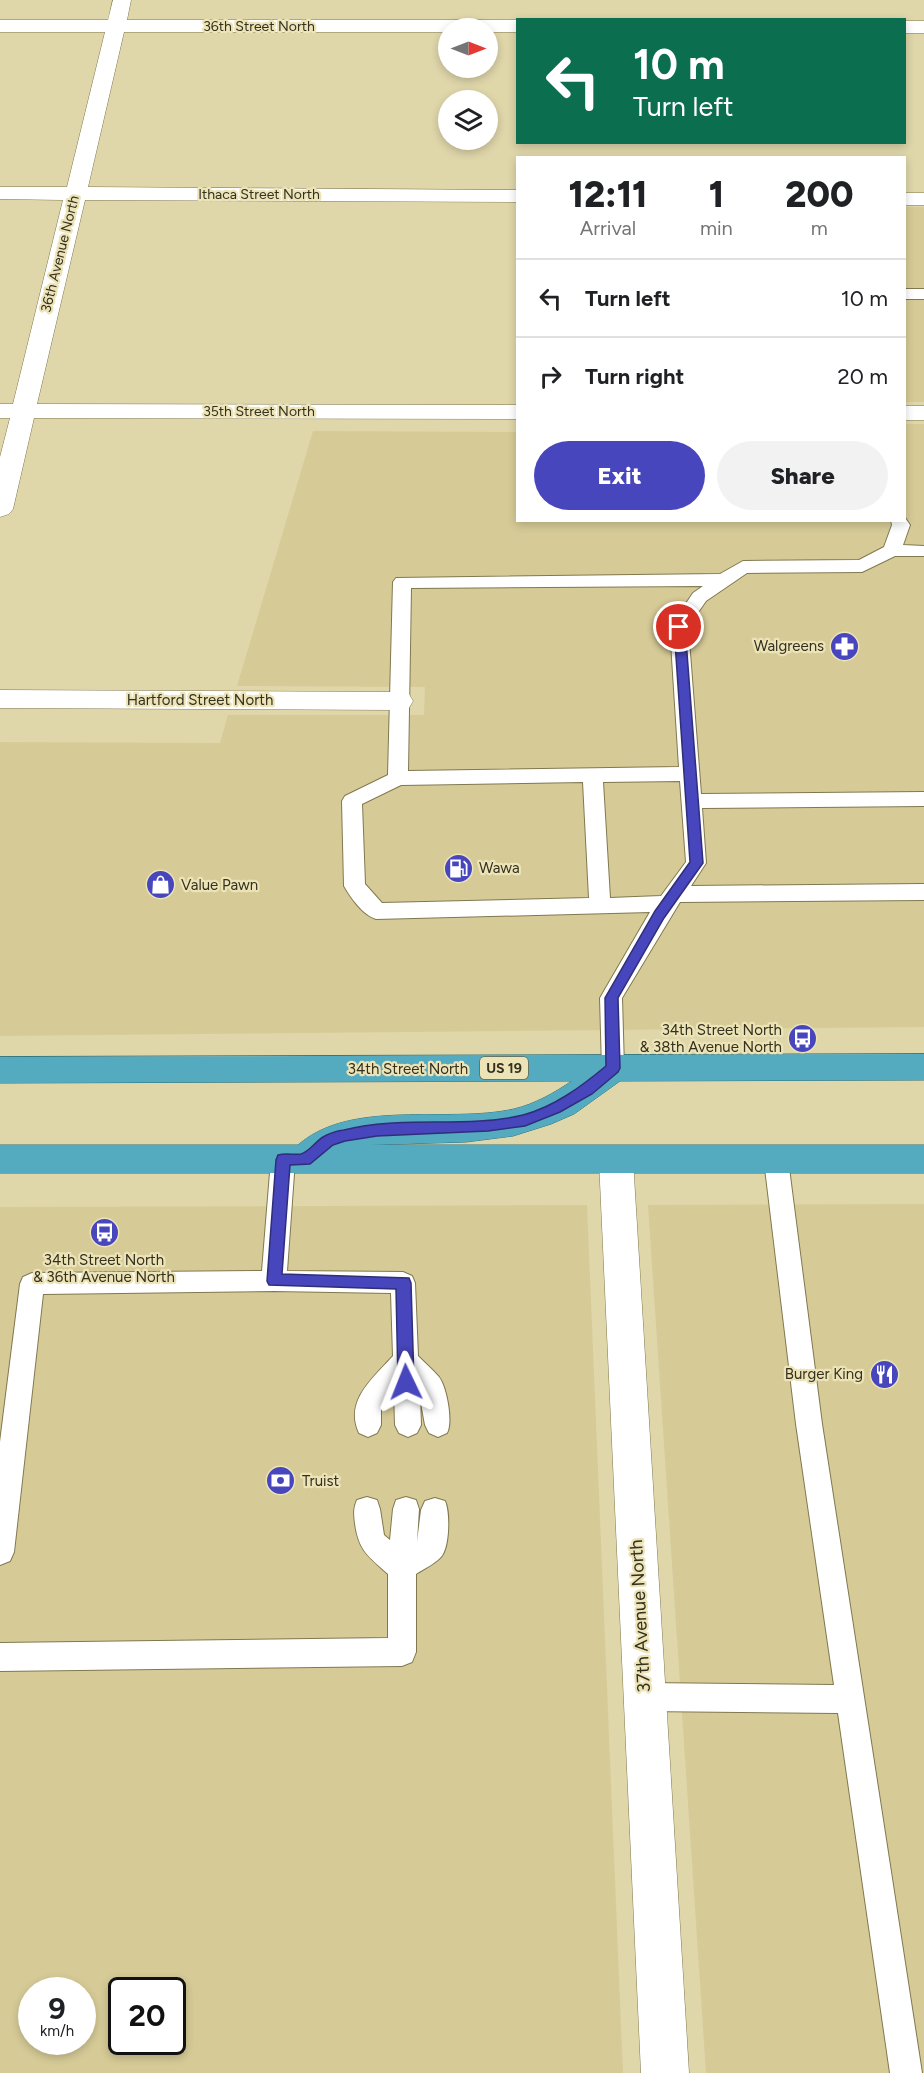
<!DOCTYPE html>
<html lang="en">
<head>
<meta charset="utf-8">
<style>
	body { margin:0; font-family:Figtree,sans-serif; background:#f2f2f2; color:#202124; height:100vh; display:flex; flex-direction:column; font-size:22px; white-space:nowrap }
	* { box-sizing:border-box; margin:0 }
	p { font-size:20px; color:#757577 }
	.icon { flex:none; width:33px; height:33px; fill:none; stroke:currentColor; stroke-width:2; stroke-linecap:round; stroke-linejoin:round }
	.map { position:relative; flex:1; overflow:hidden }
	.drawer { position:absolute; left:516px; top:156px; width:390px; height:366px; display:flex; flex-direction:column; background:#fff; border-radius:0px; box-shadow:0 3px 9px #0003 }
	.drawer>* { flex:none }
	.hud { position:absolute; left:516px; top:18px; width:390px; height:126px; border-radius:0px; box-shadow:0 3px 9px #0003; background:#0b6e4f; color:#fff; overflow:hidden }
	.needle { width:39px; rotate:90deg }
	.controls { position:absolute; left:438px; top:18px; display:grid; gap:12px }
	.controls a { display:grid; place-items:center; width:60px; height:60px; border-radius:50%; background:#fff; box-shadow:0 3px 9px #0003; font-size:30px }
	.speed { position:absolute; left:18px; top:1977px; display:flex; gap:12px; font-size:30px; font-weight:700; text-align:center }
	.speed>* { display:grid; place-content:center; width:78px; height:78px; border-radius:50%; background:#fff; box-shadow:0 3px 9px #0003; line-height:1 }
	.speed small { font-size:15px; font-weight:400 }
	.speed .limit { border:3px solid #111; border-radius:9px; background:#fff; color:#111 }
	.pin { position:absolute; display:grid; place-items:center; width:51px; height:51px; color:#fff; margin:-26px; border:3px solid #fff; border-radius:50%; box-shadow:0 2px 6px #0007 }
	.me { position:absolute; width:66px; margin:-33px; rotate:358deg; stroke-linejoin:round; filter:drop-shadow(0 0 4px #0008) }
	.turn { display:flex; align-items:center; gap:21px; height:126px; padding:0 18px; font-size:27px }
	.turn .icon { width:78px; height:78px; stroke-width:2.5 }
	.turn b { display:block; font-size:42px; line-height:51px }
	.eta { display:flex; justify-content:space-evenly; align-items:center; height:102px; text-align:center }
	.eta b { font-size:36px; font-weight:800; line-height:42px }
	.cta { display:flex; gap:12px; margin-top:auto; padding:12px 18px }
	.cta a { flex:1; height:69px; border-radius:36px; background:#4846bc; color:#fff; font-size:24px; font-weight:800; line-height:69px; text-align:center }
	.cta a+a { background:#f2f2f2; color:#202124 }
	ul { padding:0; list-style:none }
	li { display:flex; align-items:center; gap:18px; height:78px; padding:0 18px; border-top:2px solid #e0e0e0 }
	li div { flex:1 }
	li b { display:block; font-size:22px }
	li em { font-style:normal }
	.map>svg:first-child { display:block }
	.built { fill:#d6cb97; fill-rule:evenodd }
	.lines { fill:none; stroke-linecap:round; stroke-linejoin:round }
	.service-casing { stroke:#81784f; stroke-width:2 }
	.minor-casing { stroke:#81784f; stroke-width:1 }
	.trunk-casing { stroke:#2e727d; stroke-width:1 }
	.service { fill:#fff; fill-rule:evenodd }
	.minor { fill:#fff; fill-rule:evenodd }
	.trunk { fill:#54aabf; fill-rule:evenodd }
	.route { fill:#4846bc; stroke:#2f2e7a; stroke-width:1.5 }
	.labels { text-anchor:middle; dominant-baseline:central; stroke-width:4.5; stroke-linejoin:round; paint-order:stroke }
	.far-street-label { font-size:14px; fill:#34301f; stroke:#ece3b7 }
	.shield { fill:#ece3b7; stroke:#6b664d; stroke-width:1.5 }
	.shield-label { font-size:14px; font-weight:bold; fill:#34301f }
	.poi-label { font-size:15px; fill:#34301f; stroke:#ece3b7; text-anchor:end }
	.street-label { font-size:15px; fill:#34301f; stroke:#ece3b7 }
	.near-street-label { font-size:18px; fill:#34301f; stroke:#ece3b7 }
</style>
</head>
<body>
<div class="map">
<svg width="924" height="2073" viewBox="0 0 924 2073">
	<rect width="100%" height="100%" fill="#dfd6aa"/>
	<g class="built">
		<rect x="905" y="207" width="19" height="195"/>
		<polygon points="905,424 924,424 924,1027 0,1036 0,742 220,743 228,715 424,715 425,687 237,686 313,431 517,432 518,520 904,520"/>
		<polygon points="924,1204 924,2073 706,2073 648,1205"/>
		<path d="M 587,1205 L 623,2073 L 0,2073 L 0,1207 ZM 32,1990 L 82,1990 L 82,2042 L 32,2042 ZM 122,1990 L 172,1990 L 172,2042 L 122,2042 Z"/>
	</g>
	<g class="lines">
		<defs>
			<g id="service">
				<rect x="904" y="289" width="20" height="10"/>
				<path d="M 904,516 L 910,525 L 903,545 L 924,546 L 924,556 L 895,556 L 862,572 L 747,573 L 706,601 L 688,627 L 701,794 L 924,792 L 924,806 L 702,808 L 706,863 L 691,886 L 924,884 L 924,900 L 680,902 L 622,998 L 624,1068 L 621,1074 L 613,1077 L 605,1074 L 602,1068 L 600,998 L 650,912 L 376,919 C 363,915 351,898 344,886 L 342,801 L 345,796 L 388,775 L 393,582 L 396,578 L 720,574 L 743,561 L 859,560 L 884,547 L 892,525 L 891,520 L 904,520 ZM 703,586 L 693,593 L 670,627 L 679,767 L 408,771 L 411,588 ZM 680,781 L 686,862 L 661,896 L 610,898 L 603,782 ZM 583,782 L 589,898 L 382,903 L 365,884 L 362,804 L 401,785 Z"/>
				<path d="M 283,1150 L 291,1153 L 295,1160 L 287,1271 L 403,1272 L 412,1276 L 415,1283 L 418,1356 C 425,1363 433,1370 439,1377 C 447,1388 453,1422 447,1433 L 438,1437 L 429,1433 L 425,1425 L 420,1397 L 421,1425 L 417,1433 L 408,1437 L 399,1433 L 395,1425 L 394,1392 L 381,1407 L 381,1425 L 377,1433 L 368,1437 L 359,1433 C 344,1401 373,1378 393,1356 L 391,1293 L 274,1291 L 43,1294 L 14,1552 L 10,1561 L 0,1565 L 0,1442 L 20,1284 L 23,1277 L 32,1273 L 262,1271 L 271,1160 L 275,1153 Z"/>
				<polygon points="776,1150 784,1153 788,1160 822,1424 922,2073 890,2073 838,1713 644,1711 634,1707 630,1697 634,1687 644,1683 834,1685 796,1424 764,1160 768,1153"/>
				<path d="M 367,1497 L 377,1500 L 380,1509 L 384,1535 L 390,1540 L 393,1509 L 396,1500 L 406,1497 L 416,1500 L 419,1509 L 417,1542 L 421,1510 L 425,1501 L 435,1498 L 445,1501 C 450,1512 450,1549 440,1558 C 434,1564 424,1569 416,1574 L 416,1652 L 412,1662 L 402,1666 L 0,1671 L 0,1643 L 388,1638 L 388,1574 C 368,1556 359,1551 355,1524 C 354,1514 353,1509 357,1500 Z"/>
			</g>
			<g id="minor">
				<polygon points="113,0 131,0 127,20 518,20 518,32 488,32 488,28 448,28 448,32 124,32 88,187 518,190 518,202 85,200 37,404 518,405 518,419 34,418 13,509 9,514 0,517 0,457 10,418 0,418 0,404 13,404 63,200 0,199 0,187 67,187 105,32 0,32 0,20 108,20"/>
				<rect x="904" y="21" width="20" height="12"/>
				<rect x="904" y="193" width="20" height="12"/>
				<rect x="904" y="406" width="20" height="14"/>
				<polygon points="0,690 399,692 409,694 413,701 409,708 399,710 0,708"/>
				<polygon points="616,1146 628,1150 633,1160 689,2073 641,2073 599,1160 604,1150"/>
			</g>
			<path id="trunk" d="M 924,1054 L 924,1080 L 620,1081 L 574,1114 L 551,1124 L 513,1136 L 466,1142 L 370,1145 L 924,1145 L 924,1173 L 0,1173 L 0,1145 L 298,1145 C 352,1098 447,1124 514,1109 C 535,1104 554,1093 572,1081 L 0,1083 L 0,1057 Z"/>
		</defs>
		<use href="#service" class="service-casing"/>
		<use href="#minor" class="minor-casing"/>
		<use href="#trunk" class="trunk-casing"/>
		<use href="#service" class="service"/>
		<use href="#minor" class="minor"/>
		<use href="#trunk" class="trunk"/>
	</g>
	<path class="route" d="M 679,623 L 685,627 L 703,863 L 664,918 L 618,998 L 620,1068 L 618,1072 L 592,1094 L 560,1112 L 525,1126 L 488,1131 L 377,1136 L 345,1141 L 333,1145 L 310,1164 L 290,1165 L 282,1274 L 409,1278 L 411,1283 L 414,1382 L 411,1387 L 406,1389 L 400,1387 L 398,1382 L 396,1289 L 269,1285 L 267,1281 L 276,1160 L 278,1155 C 286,1153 293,1155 301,1154 C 309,1152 315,1142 323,1137 C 328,1134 337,1131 344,1130 C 402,1115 465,1129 523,1115 C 554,1107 582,1086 606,1066 L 605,998 L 655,911 L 690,862 L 674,627 Z"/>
	<defs>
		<symbol id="pharmacy-disc" viewBox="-11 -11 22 22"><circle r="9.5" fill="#4846bc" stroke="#ece3b7"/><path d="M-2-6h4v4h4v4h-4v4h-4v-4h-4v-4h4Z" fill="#fff"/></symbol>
		<symbol id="fuel-disc" viewBox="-11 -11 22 22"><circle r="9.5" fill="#4846bc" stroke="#ece3b7"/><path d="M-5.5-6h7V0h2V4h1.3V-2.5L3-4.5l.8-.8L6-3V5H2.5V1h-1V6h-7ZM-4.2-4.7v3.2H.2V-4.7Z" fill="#fff"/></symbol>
		<symbol id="shop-disc" viewBox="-11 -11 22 22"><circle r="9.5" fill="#4846bc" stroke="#ece3b7"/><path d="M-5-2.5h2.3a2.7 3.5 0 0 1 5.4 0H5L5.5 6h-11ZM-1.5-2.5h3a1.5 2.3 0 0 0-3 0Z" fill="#fff"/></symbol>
		<symbol id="bus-disc" viewBox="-11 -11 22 22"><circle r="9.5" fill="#4846bc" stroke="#ece3b7"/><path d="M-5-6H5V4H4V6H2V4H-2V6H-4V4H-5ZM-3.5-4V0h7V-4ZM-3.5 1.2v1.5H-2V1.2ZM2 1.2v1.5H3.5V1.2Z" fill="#fff"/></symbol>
		<symbol id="restaurant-disc" viewBox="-11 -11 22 22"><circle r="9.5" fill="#4846bc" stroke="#ece3b7"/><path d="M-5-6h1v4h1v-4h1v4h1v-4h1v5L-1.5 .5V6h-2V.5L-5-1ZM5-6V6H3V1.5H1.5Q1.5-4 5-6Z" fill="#fff"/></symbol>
		<symbol id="bank-disc" viewBox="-11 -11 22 22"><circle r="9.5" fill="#4846bc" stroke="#ece3b7"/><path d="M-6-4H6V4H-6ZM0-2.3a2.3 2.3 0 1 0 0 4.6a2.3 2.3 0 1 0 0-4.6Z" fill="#fff"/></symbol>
	</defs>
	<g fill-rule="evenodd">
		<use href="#pharmacy-disc" x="828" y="630" width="33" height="33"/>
		<use href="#fuel-disc" x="442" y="852" width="33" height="33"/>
		<use href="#shop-disc" x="144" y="868" width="33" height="33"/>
		<use href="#bus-disc" x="786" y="1022" width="33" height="33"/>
		<use href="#bus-disc" x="88" y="1216" width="33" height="33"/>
		<use href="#restaurant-disc" x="868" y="1358" width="33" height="33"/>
		<use href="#bank-disc" x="264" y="1464" width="33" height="33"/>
	</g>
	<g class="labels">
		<g class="far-street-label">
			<text x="259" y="26">36th Street North</text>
			<text x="259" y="194">Ithaca Street North</text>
			<text transform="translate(60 254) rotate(-76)">36th Avenue North</text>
			<text x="259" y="411">35th Street North</text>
		</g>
		<rect class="shield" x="480" y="1057" width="48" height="22" rx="4.5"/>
		<g class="shield-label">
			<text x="504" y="1068">US 19</text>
		</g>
		<g class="poi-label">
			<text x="824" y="646">Walgreens</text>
			<text x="479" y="868" text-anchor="start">Wawa</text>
			<text x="181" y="885" text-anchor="start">Value Pawn</text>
			<text x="782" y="1030">34th Street North<tspan x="782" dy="17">&amp; 38th Avenue North</tspan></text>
			<text x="104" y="1260" text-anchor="middle">34th Street North<tspan x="104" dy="17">&amp; 36th Avenue North</tspan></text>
			<text x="863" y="1374">Burger King</text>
			<text x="302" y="1481" text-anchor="start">Truist</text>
		</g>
		<g class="street-label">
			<text x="200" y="700">Hartford Street North</text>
			<text x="408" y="1069">34th Street North</text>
		</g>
		<g class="near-street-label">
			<text transform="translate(640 1616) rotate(-93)">37th Avenue North</text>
		</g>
	</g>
</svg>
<div class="controls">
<a><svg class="needle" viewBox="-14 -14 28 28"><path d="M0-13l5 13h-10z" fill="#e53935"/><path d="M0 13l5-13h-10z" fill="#757577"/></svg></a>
<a><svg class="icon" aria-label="layers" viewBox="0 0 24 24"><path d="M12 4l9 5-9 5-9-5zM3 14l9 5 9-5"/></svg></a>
</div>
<div class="speed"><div>9<small>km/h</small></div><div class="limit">20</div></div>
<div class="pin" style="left:679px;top:627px;background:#d93025"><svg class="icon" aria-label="arrive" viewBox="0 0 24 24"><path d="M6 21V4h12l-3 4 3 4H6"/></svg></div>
<svg class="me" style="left:406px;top:1382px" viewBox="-20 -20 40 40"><path d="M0-17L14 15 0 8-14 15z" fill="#4846bc" stroke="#fff" stroke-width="4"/></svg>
<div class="hud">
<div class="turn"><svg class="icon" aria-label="left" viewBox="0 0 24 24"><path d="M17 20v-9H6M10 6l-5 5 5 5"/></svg><div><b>10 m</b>Turn left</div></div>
</div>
<section class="drawer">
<div class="eta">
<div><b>12:11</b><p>Arrival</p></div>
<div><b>1</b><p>min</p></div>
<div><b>200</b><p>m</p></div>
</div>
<ul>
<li><svg class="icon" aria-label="left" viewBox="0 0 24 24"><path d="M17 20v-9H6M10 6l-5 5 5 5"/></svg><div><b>Turn left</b></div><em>10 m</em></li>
<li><svg class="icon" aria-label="right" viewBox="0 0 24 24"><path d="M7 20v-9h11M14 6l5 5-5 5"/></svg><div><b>Turn right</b></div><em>20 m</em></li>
</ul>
<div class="cta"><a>Exit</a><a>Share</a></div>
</section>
</div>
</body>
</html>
